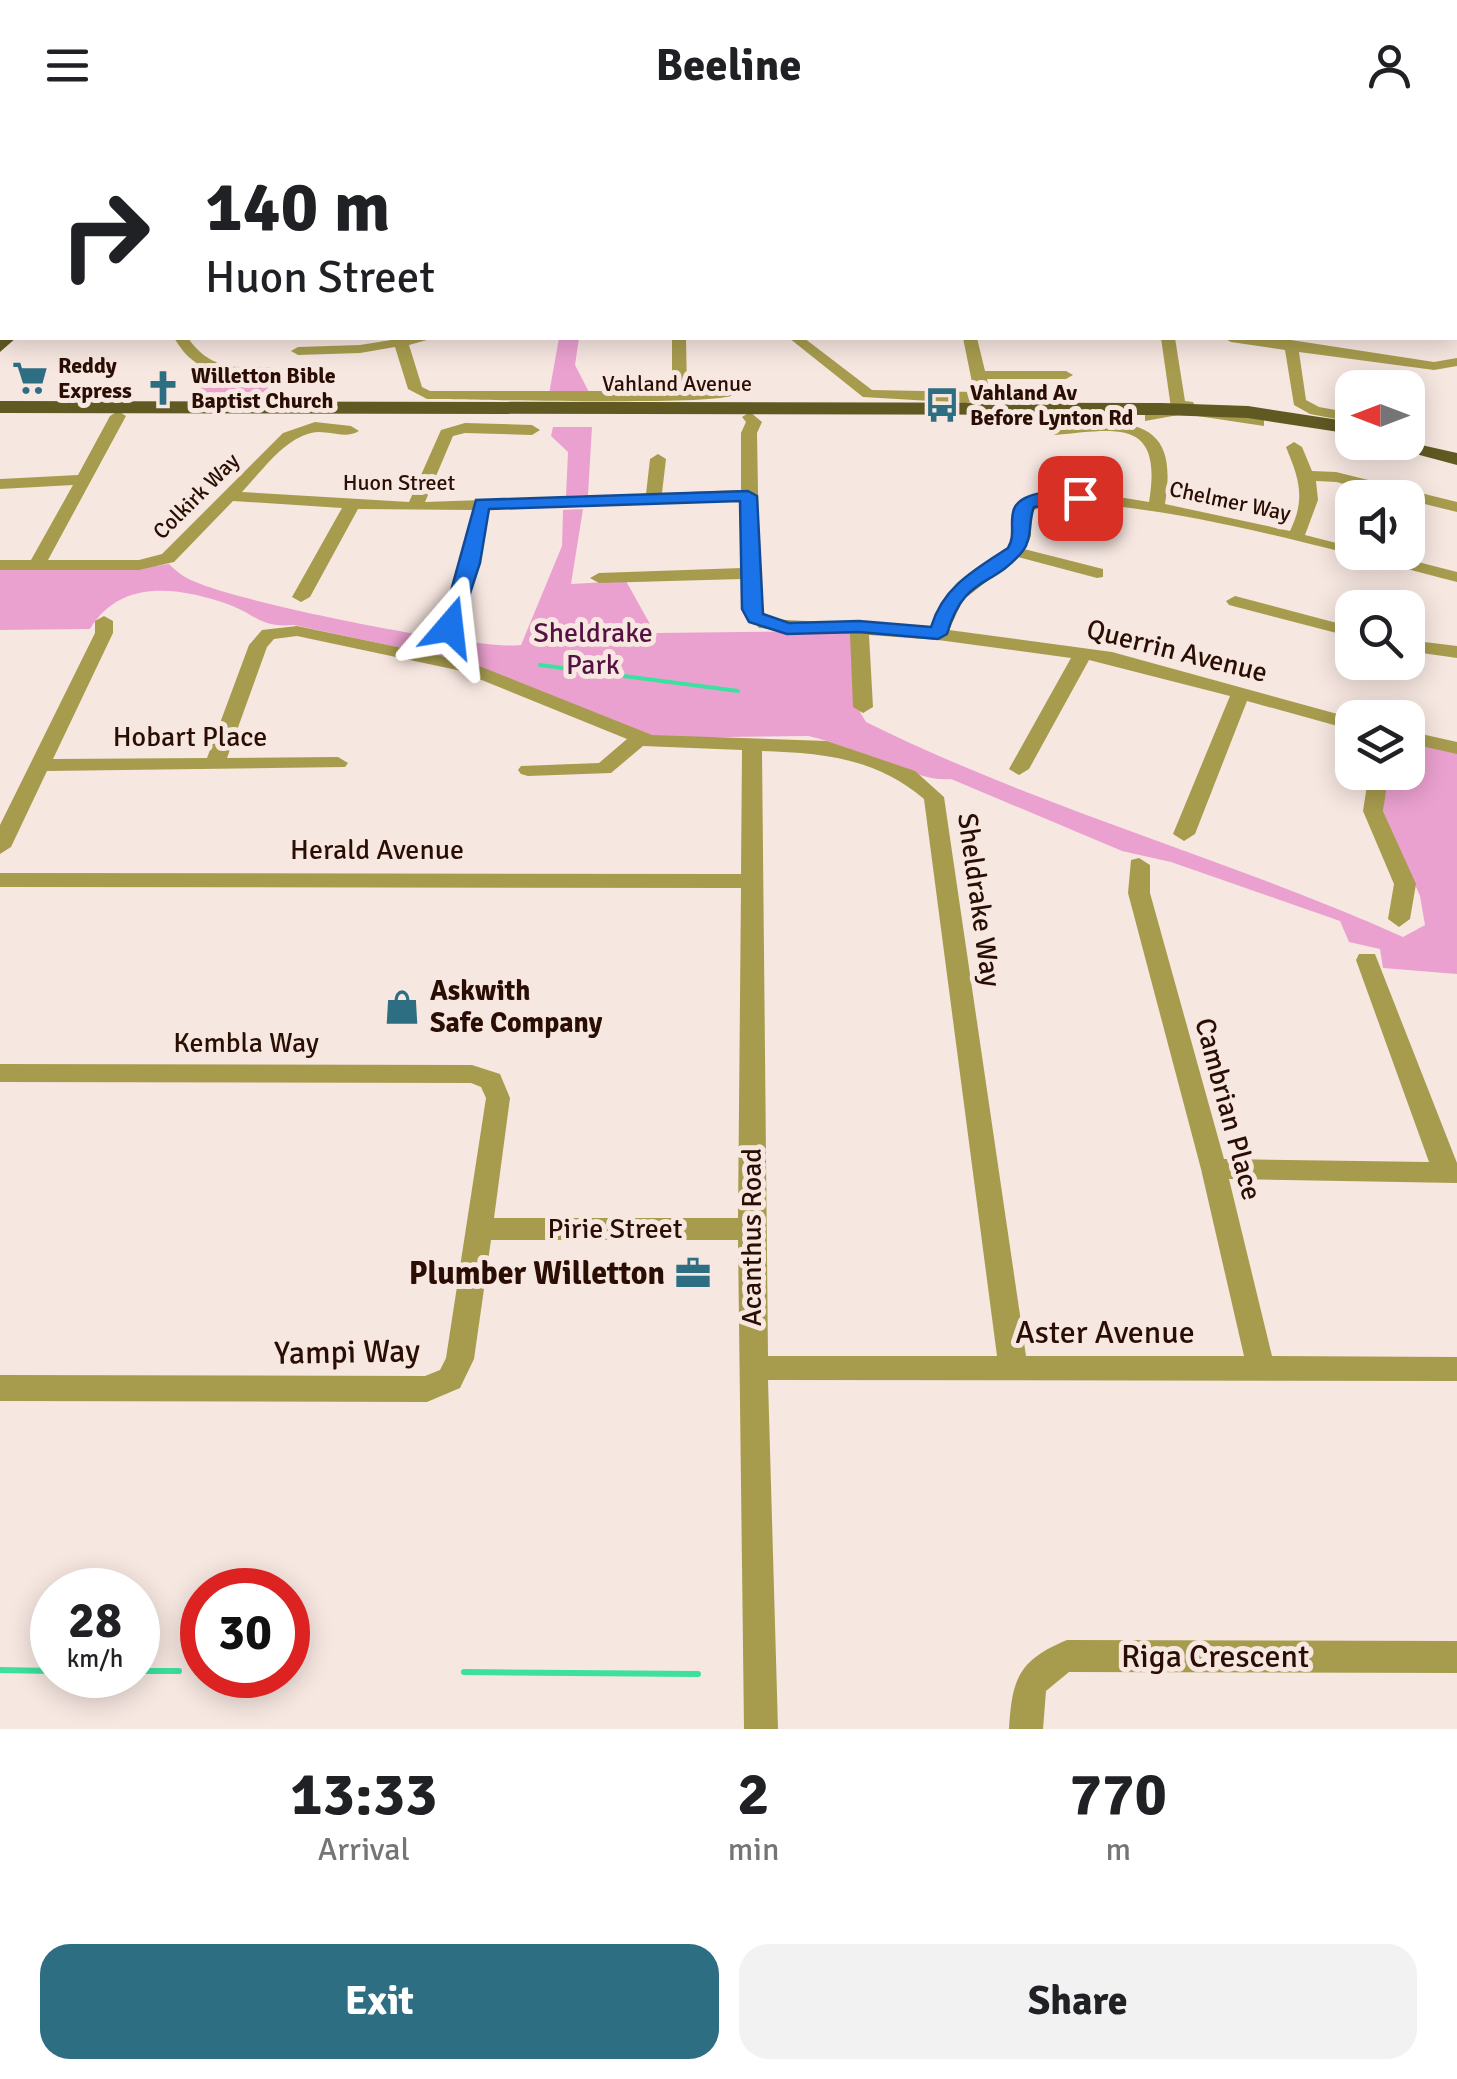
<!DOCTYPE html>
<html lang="en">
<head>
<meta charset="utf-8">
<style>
	body { margin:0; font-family:Signika,sans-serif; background:#f2f2f2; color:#202124; height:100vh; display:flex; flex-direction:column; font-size:38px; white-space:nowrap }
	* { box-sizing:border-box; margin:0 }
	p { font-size:32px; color:#757577 }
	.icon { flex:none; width:55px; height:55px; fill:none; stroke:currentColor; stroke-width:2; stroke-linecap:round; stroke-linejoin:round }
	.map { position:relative; height:1599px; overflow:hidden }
	.panel { display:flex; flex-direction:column; background:#fff; flex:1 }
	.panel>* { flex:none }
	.guide { position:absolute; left:0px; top:0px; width:1458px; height:210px; box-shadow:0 5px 25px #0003; background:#fff; color:#202124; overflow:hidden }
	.needle { width:65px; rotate:270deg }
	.controls { position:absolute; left:1335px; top:240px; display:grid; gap:20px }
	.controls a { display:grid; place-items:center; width:90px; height:90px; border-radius:20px; background:#fff; box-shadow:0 5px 25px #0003; font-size:50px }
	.speed { position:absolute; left:30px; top:1438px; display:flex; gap:20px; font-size:50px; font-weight:700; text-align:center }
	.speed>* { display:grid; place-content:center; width:130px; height:130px; border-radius:50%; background:#fff; box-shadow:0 5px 25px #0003; line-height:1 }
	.speed small { font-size:25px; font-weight:400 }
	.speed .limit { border:15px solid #d22; background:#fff; color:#111 }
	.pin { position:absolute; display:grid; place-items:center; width:85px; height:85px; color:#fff; margin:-42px; border-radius:20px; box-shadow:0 5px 15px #0006 }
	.me { position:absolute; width:110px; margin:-55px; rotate:17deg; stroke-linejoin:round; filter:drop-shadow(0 0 8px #0008) }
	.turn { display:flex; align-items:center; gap:35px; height:210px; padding:0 40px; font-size:45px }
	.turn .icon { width:130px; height:130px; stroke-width:2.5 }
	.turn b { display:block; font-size:70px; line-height:85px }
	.eta { display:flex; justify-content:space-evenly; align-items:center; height:170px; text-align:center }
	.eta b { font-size:60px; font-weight:800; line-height:70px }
	.button { display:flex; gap:20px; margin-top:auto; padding:20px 40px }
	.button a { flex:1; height:115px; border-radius:30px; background:#2e6e82; color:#fff; font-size:40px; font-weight:800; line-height:115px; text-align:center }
	.button a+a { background:#f2f2f2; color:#202124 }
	header { display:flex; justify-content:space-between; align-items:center; height:130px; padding:0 40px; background:#fff; font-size:45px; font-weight:800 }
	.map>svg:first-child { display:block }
	.green { fill:#eba1d0 }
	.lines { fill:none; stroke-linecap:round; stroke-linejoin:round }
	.stream-far1 { stroke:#3ce09f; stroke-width:4 }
	.stream { stroke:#3ce09f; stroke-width:6 }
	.minor { fill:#a79c4e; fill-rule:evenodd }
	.major { fill:#615922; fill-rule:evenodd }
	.route { fill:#1a73e8; stroke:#114b97; stroke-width:2.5 }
	.labels { text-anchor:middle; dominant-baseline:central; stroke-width:10; stroke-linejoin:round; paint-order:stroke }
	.far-poi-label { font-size:22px; font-weight:bold; fill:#2a0e04; stroke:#f7e7e1; text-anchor:start }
	.far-street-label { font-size:22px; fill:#2a0e04; stroke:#f7e7e1 }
	.park-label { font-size:28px; fill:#561143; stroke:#f7e7e1 }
	.street-label { font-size:28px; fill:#2a0e04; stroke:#f7e7e1 }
	.poi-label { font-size:28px; font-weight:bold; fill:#2a0e04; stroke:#f7e7e1; text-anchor:start }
	.near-poi-label { font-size:32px; font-weight:bold; fill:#2a0e04; stroke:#f7e7e1; text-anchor:end }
	.near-street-label { font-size:32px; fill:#2a0e04; stroke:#f7e7e1 }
</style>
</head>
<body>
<header><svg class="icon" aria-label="menu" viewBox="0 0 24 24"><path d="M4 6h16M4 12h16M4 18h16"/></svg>Beeline<svg class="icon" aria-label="person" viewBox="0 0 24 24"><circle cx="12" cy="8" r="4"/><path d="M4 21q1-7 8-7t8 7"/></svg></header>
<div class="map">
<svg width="1457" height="1599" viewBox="0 0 1457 1599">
	<rect width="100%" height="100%" fill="#f7e7e1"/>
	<g class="green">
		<polygon points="559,208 579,208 575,235 590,264 549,264"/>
		<path d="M 209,243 L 267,251 L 271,254 C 255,277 221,270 196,270 L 204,250 L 200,246 Z"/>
		<polygon points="553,297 592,297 588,365 566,366 568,322 551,306"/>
		<path d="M 583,379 L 571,454 L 626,451 L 655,503 L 845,501 L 854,506 L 860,582 L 866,592 C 1039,678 1227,728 1403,807 L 1425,795 L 1420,766 L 1383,681 L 1386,643 L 1408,642 L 1408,612 L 1457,623 L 1457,844 L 1383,838 L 1380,819 L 1349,812 L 1340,791 L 1171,732 L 1122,721 L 951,649 C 916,653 850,614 808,606 L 657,608 L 452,529 L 294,495 C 261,498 258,486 230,475 C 179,457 121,448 90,499 L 0,500 L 0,438 L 136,439 L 169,434 C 174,439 181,445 187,448 C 224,470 479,521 521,515 L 562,416 L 563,380 Z"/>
	</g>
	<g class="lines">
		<polyline class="stream-far1" points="540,535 738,561"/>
		<g class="stream">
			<polyline points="0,1540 52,1541"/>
			<polyline points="138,1541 179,1541"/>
			<polyline points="464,1542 698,1544"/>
		</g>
		<g class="minor">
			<polygon points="218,0 230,0 230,2 219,2"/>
			<polygon points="423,0 533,0 422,2"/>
			<polygon points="612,0 624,0 624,2 613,2"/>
			<polygon points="923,0 935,0 936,2 925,2"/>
			<polygon points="1255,0 1267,0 1269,2 1257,2"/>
			<rect x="1455" y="10" width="2" height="6"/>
			<polygon points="2,34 2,44 0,45 0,35"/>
			<rect x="1455" y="42" width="2" height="8"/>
			<polygon points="1455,84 1457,85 1457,93 1455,92"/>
			<rect x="0" y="117" width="2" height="8"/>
			<rect x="1455" y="186" width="2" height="8"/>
			<path d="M 174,208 L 188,208 C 221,256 265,226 295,245 C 276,257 214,245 195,232 C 186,226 180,217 174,208 Z"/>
			<path d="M 404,208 L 434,208 L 409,215 L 422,257 L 430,261 L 672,261 L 672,208 L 686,208 L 687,261 L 726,261 L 733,265 C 718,276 468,269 427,269 L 408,259 L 395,217 L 360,223 L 298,225 L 291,221 L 298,217 L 360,215 Z"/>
			<polygon points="789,208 804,208 872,260 974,262 963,208 977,208 985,241 1066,241 1073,245 1066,249 987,249 989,260 985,269 965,273 863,267"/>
			<polygon points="1161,208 1175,208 1185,271 1193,272 1196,277 1264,290 1264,296 1184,284 1145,291 1145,285 1171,278"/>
			<polygon points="1224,208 1291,210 1434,232 1457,228 1457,236 1434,240 1299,222 1306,270 1319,277 1352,283 1352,292 1310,284 1294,275 1285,220 1231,212"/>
			<path d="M 118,281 L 126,286 L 48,430 L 139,430 L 162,424 L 283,303 L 315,292 L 351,296 L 359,301 C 345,310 327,299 311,303 C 283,310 262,341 242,362 L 409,372 L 441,300 L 465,293 L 532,295 L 540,300 L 532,305 L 465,303 L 453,306 L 425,372 L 646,364 L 650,329 L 658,324 L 666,329 L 662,363 L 741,360 L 741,303 L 746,292 L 742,287 L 750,282 L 762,292 L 757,303 L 760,478 L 770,489 L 931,498 L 950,463 L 1008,417 L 1014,406 L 1017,374 C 1060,358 1104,364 1149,372 C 1163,288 1118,299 1055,305 L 1047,300 C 1059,292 1079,293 1094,293 C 1157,290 1175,313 1165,374 L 1290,401 C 1306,368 1299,349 1286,317 L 1294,312 L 1302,317 L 1312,341 L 1336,342 L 1457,372 L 1457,382 L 1336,352 L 1316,351 L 1318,370 L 1305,405 L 1352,417 L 1352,422 L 1379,422 L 1457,442 L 1457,452 C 1371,431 1104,351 1031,381 L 1031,406 L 1024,419 L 1103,439 L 1103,447 L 1097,448 L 1018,427 L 963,470 L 949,500 L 1112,522 L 1352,588 L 1352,600 L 1247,571 L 1195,704 L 1184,711 L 1173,704 L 1230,566 L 1089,530 L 1029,639 L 1019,645 L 1009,639 L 1071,528 L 938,510 L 869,505 L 873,577 L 863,583 L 853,577 L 850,504 L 759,498 L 742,479 L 742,449 L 599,453 L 590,448 L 599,443 L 742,438 L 742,370 L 489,379 L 480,433 L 459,497 L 450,502 L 441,497 L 462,433 L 473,380 L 358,379 L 310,467 L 301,472 L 292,467 L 342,378 L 233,371 L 174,432 L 139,440 L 0,440 L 0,430 L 31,430 L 73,355 L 0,359 L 0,349 L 78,345 L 110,286 Z"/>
			<polygon points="1235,466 1352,497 1352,507 1229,475 1226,471"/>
			<path d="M 104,486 L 113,491 L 113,503 L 53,629 L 207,628 L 249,515 L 262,500 L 297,496 L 469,532 L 652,605 L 827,611 L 915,641 L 944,667 L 1026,1226 L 1244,1226 L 1201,1039 L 1128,763 L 1131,730 L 1139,728 L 1150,735 L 1150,763 L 1224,1029 L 1429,1032 L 1356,830 L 1359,824 L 1375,824 L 1457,1033 L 1457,1053 L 1229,1049 L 1272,1226 L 1457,1227 L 1457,1251 L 768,1250 L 778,1599 L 744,1599 L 738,1110 L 491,1110 L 474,1229 L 460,1258 L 427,1272 L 0,1271 L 0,1245 L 425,1246 L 440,1240 L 446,1228 L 486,968 L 481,957 L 471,953 L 0,952 L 0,934 L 472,935 L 500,944 L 510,968 L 494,1088 L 738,1088 L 741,758 L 0,757 L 0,743 L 741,744 L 742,620 L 643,616 L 611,643 L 528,646 L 521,644 L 518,640 L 521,636 L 599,633 L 627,609 L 457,540 L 297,506 L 274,509 L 267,517 L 227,628 L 338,627 L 348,633 L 345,637 L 47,641 L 11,717 L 0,724 L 0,695 L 95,503 L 95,491 ZM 762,621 C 823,623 876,628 924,669 L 997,1226 L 768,1226 Z"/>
			<polygon points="1408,510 1457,516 1457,528 1408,521"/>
			<polygon points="1408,601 1457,612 1457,624 1408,613"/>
			<polygon points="1369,642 1389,642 1383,681 1416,754 1410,789 1399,797 1388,789 1394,754 1363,681"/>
			<path d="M 1067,1510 L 1457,1511 L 1457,1543 L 1069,1542 L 1046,1561 L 1043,1599 L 1009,1599 C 1012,1548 1019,1530 1067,1510 Z"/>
		</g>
		<g class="major">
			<polygon points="1,204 16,208 0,222 0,205"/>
			<polygon points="0,271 1162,273 1248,276 1352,292 1352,304 1248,288 1162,285 0,283"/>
			<polygon points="1371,312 1408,312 1457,323 1457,335"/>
		</g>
	</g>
	<path class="route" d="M 748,361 L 757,366 L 763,484 L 789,493 L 859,491 L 931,497 C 943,457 974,440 1008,418 C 1016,405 1009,392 1014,379 C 1022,358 1074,358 1088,368 L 1080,373 L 1034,377 C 1028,391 1033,409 1022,422 C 991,459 964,445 947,504 L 938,509 L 859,502 L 787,504 L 749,492 L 742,479 L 740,371 L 489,379 L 480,433 L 459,497 L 450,503 L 441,497 L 476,370 Z"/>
	<defs>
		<symbol id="supermarket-bare" viewBox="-9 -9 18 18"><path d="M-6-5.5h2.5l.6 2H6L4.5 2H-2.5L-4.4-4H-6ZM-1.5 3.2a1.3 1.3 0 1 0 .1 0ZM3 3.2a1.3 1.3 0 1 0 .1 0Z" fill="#2e6e82" stroke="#f7e7e1" stroke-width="2.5" paint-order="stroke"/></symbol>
		<symbol id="church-bare" viewBox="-9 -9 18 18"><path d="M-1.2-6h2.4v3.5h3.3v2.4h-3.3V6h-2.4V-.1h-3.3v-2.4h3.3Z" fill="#2e6e82" stroke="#f7e7e1" stroke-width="2.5" paint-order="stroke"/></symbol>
		<symbol id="bus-bare" viewBox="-9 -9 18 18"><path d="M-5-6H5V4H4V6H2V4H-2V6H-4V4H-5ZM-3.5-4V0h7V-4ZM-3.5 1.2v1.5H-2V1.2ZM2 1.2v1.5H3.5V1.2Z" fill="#2e6e82" stroke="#f7e7e1" stroke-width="2.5" paint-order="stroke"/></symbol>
		<symbol id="shop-bare" viewBox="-9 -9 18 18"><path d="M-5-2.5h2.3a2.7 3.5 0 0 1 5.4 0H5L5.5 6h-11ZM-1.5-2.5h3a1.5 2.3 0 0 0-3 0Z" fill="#2e6e82" stroke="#f7e7e1" stroke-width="2.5" paint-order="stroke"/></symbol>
		<symbol id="office-bare" viewBox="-9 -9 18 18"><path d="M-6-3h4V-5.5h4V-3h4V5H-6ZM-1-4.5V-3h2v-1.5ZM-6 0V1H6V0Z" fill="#2e6e82" stroke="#f7e7e1" stroke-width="2.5" paint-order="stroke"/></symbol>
	</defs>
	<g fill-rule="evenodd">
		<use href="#supermarket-bare" x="5" y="223" width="50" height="50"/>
		<use href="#church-bare" x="138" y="233" width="50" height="50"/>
		<use href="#bus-bare" x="917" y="250" width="50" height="50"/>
		<use href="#shop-bare" x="377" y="852" width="50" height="50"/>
		<use href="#office-bare" x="668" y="1118" width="50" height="50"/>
	</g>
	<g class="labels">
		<g class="far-poi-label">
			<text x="58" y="235">Reddy<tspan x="58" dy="25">Express</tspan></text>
			<text x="191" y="245">Willetton Bible<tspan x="191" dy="25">Baptist Church</tspan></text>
			<text x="970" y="262">Vahland Av<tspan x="970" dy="25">Before Lynton Rd</tspan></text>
		</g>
		<g class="far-street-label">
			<text x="677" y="253">Vahland Avenue</text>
			<text x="399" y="352">Huon Street</text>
			<text transform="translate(196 366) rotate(-45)">Colkirk Way</text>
			<text transform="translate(1230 371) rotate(12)">Chelmer Way</text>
		</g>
		<g class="park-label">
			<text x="593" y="503">Sheldrake<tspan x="593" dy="32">Park</tspan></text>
		</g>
		<g class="street-label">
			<text transform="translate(1177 521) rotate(14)">Querrin Avenue</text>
			<text x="190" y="607">Hobart Place</text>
			<text x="377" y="720">Herald Avenue</text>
			<text transform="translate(979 770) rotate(82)">Sheldrake Way</text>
			<text x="246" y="913">Kembla Way</text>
			<text transform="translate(1228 979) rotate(75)">Cambrian Place</text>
			<text x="615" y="1099">Pirie Street</text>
			<text transform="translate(752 1107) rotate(-90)">Acanthus Road</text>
		</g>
		<g class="poi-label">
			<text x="430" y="861">Askwith<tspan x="430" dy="32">Safe Company</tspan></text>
		</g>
		<g class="near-poi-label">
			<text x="665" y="1143">Plumber Willetton</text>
		</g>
		<g class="near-street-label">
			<text x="1105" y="1202">Aster Avenue</text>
			<text transform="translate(347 1222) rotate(-1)">Yampi Way</text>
			<text x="1215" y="1526">Riga Crescent</text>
		</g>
	</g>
</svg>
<div class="controls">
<a><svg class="needle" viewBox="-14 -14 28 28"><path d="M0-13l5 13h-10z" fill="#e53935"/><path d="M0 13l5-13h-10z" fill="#757577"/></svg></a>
<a><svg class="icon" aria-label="sound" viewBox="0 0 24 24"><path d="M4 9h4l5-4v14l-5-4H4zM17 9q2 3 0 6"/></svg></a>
<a><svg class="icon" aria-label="search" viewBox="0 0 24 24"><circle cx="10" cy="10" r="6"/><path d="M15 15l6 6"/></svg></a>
<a><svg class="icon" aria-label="layers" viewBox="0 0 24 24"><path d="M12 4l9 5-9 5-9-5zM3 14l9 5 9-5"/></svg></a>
</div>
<div class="speed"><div>28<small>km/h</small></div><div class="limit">30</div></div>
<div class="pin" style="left:1080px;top:368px;background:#d93025"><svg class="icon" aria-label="arrive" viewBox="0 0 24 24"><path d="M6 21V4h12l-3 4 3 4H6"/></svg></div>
<svg class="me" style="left:450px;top:497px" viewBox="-20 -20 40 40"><path d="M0-17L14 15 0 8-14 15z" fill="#1a73e8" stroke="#fff" stroke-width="4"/></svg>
<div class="guide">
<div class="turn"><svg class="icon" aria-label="right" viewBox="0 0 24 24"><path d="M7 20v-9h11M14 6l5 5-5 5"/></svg><div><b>140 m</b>Huon Street</div></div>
</div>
</div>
<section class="panel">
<div class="eta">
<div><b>13:33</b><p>Arrival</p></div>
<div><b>2</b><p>min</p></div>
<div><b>770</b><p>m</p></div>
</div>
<div class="button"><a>Exit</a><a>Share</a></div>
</section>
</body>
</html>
